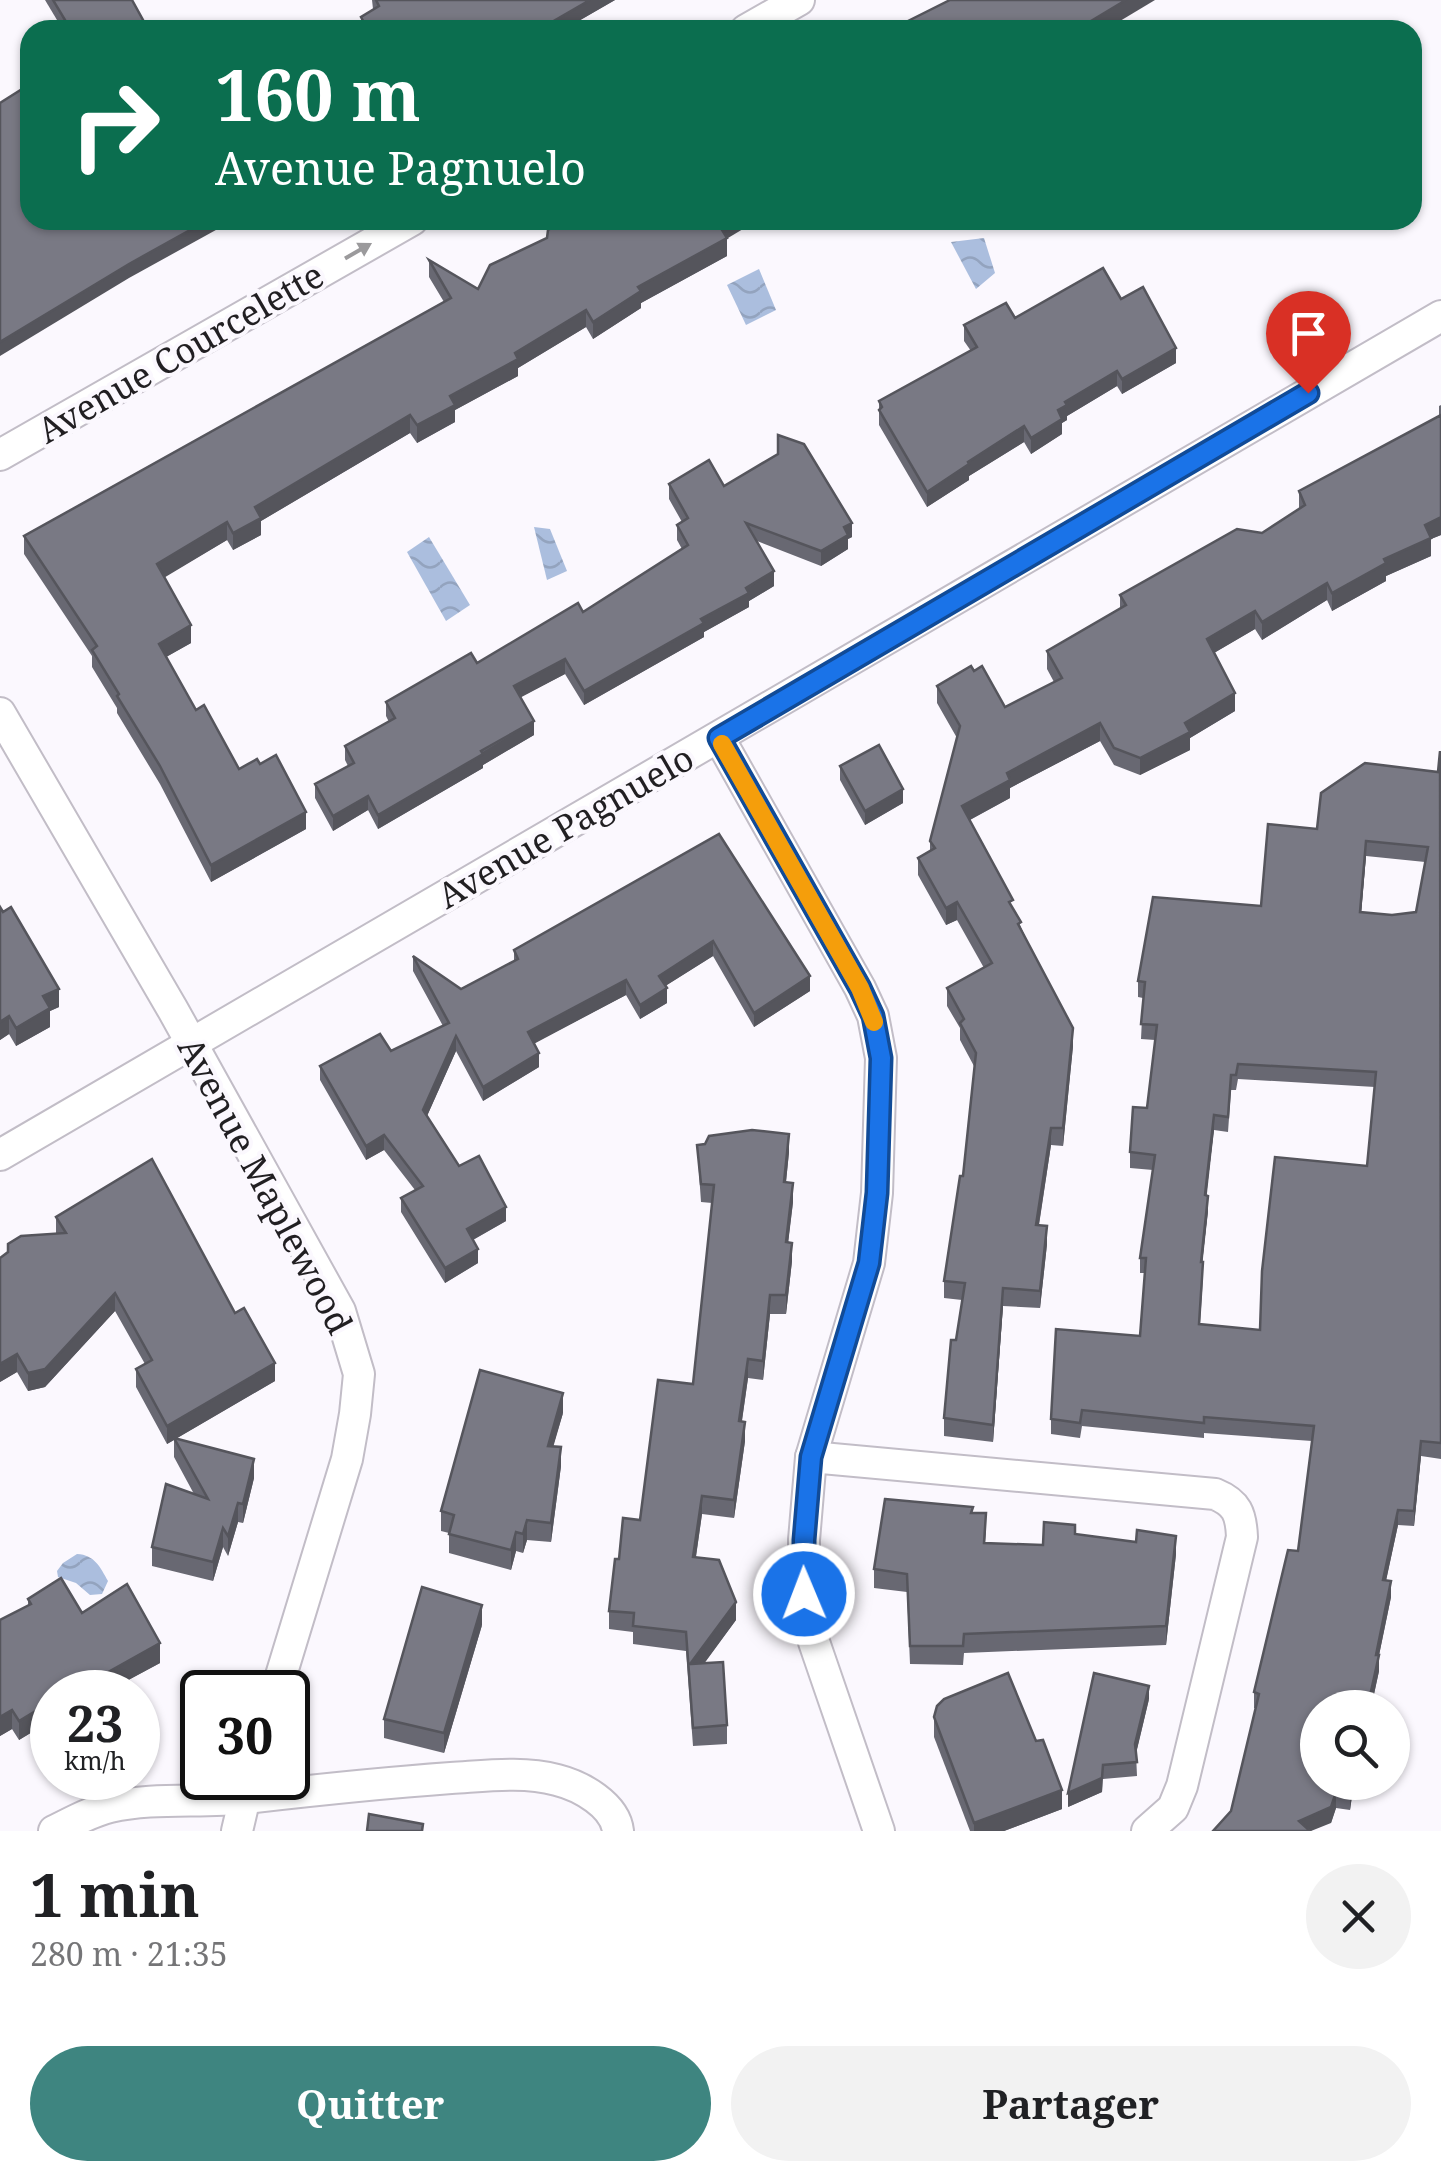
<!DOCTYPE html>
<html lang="fr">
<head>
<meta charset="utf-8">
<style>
	body { margin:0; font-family:"Noto Serif",serif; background:#f2f2f2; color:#202124; height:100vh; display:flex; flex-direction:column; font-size:38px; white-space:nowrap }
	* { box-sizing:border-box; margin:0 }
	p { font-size:32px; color:#757577 }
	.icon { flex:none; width:55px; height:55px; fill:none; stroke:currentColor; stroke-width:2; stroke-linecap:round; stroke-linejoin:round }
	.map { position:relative; height:1831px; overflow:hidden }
	.sheet { display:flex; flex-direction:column; background:#fff; flex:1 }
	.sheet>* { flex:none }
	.banner { position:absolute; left:20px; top:20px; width:1402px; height:210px; border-radius:30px; box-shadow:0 2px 8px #0004; background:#0b6e4f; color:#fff; overflow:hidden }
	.tools { position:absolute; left:1300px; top:1690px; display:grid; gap:20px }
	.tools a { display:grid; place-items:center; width:110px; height:110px; border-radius:50%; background:#fff; box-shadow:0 2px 8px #0004; font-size:50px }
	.speed { position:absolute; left:30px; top:1670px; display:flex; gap:20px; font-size:50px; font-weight:700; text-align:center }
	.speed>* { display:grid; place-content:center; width:130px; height:130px; border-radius:50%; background:#fff; box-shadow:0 2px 8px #0004; line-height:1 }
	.speed small { font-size:25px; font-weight:400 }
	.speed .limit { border:5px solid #111; border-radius:15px; background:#fff; color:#111 }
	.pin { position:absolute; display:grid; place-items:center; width:85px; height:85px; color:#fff; margin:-102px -42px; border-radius:50% 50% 50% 0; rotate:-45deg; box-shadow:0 0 10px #0007 }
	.pin .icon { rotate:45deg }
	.me { position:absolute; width:110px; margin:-55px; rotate:359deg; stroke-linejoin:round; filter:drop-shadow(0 0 8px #0008) }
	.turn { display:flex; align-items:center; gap:35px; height:210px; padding:0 30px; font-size:45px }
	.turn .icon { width:130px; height:130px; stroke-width:2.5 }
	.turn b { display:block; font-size:70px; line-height:85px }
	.round { display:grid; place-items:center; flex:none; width:105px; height:105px; border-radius:52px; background:#f2f2f2 }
	.head { display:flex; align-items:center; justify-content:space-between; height:170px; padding:0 30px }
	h1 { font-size:60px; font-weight:700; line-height:75px }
	.button { display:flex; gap:20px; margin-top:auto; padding:20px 30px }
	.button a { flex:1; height:115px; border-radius:60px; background:#3e8580; color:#fff; font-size:40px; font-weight:700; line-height:115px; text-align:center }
	.button a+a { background:#f2f2f2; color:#202124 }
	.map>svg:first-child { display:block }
	.water { fill:url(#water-waves) }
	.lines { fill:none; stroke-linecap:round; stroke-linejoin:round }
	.street-casing { stroke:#c2bdc7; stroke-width:34 }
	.street { stroke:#fff; stroke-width:30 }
	.wall { fill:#686872; fill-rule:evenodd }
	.shaded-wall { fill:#55555c }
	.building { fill:#797984; stroke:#55555c; stroke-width:2.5; fill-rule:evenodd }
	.oneway { fill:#9b9a9c }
	.route-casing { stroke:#114b97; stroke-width:25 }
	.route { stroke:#1a73e8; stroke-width:18 }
	.slow { stroke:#f59e0b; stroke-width:18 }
	.labels { text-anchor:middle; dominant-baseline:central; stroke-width:8; stroke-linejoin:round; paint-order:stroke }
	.street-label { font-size:35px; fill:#211f22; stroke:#fbf8fe }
</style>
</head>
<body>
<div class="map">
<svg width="1441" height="1831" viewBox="0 0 1441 1831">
	<defs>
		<pattern id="water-waves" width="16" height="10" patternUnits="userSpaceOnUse" patternTransform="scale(2.5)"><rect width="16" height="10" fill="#abbede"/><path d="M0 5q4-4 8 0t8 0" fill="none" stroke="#93a3be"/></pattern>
	</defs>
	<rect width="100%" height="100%" fill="#fbf8fe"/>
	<g class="water">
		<polygon points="984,238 995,273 976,289 951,242"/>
		<polygon points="759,269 776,310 746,325 727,285"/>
		<polygon points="534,527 550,529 567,571 547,580"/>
		<polygon points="429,537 470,605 446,621 407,552"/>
		<path d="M 77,1554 C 95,1555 100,1567 108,1581 L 102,1594 L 90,1595 L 76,1583 L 58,1577 L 57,1571 L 63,1563 Z"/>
	</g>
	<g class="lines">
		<defs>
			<g id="street">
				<polyline points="746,30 799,0"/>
				<polyline points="0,455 412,220"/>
				<polyline points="0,713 173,1010 340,1311 359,1374 355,1414 347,1459 276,1692"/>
				<polyline points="719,738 860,988 873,1016 881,1058 877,1193 869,1263 811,1457 804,1540 804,1594 814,1642 879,1831"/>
				<polyline points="0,1155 1441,316"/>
				<path d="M 811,1457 L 1215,1494 C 1237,1503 1241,1514 1242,1537 L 1182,1786 L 1173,1808 L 1147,1831"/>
				<path d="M 54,1831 C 72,1822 90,1812 110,1807 C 154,1797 201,1803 246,1798 C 315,1790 382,1783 451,1778 C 486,1776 523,1771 557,1780 C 581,1786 615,1805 618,1831"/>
				<polyline points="237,1831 249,1780"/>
			</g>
		</defs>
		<use href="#street" class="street-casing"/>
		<use href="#street" class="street"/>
	</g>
	<g class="wall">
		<polygon points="45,0 132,0 148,30 63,30"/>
		<polygon points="372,0 615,0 563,30 361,30 361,17 373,9"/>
		<polygon points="727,238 727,256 641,303 641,308 593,339 586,327 518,368 518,376 455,410 455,422 417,443 410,433 261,521 261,535 233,550 227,540 164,577 191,643 166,657 196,710 239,769 306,829 211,882 160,784 117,713 117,708 92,667 92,656 24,554 24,536 444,302 429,277 429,260 478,289"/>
		<polygon points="1121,299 1176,363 1122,394 1117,386 1067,416 1067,420 1062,423 1062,434 1031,454 1024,442 969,476 969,480 927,507 879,425 879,401 971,351 964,341 964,325"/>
		<polygon points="1441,405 1441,535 1431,539 1431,556 1386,576 1386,581 1332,611 1327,600 1262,640 1255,629 1214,653 1235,711 1190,738 1190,750 1140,775 1114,765 1100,741 1010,788 1010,798 970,820 1013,909 1073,1046 1063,1146 1051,1145 1039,1225 1047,1244 1040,1308 1003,1306 993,1442 944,1436 944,1418 962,1300 944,1298 944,1281 963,1176 975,1068 960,1040 960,1028 947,1006 947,988 984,968 957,920 946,925 918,875 918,858 930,851 930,841 957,738 937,703 937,686 974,671 1005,707 1054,682 1047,669 1047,651 1120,608 1120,595 1262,533 1299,509 1299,491 1439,416 1439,406"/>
		<polygon points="669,484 724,486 852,537 848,539 848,549 821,566 757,541 774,586 749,601 749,607 704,632 704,637 584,705 565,674 520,697 534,735 483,765 483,768 378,829 368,810 333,831 315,798 315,784 348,766 345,760 345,746 389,722 386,716 386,702 477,663 583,612 682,549 677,540 677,525 682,522 669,499"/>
		<path d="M 1441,751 L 1441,1459 L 1421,1456 L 1414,1526 L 1398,1525 L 1386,1580 L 1391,1597 L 1379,1655 L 1379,1671 L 1371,1708 L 1318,1708 L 1354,1782 L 1350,1810 L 1336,1808 L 1331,1823 L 1231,1811 L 1256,1708 L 1254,1708 L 1254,1692 L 1298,1551 L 1312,1441 L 1204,1433 L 1204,1438 L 1082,1426 L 1080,1438 L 1051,1434 L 1051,1419 L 1140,1336 L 1145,1273 L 1140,1273 L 1140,1258 L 1153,1170 L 1130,1168 L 1130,1152 L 1147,1108 L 1155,1040 L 1141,1039 L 1143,998 L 1138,997 L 1138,981 L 1261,906 L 1317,829 L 1438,772 ZM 1366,856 L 1425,862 L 1416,912 L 1392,915 L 1361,912 ZM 1238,1079 L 1375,1087 L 1367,1166 L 1260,1330 L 1200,1324 L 1203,1277 L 1202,1262 L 1208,1211 L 1206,1195 L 1214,1130 L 1228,1132 L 1231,1090 L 1236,1090 Z"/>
		<polygon points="840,766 903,803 865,825 840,780"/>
		<polygon points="719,834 810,991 754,1027 713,956 665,986 667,1003 640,1019 626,995 534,1043 539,1067 483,1101 456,1051 427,1116 459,1166 506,1221 473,1240 478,1263 445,1283 401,1212 401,1198 415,1190 384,1150 366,1160 320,1080 320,1066 391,1051 443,1026 413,971 413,956 461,989 514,961 514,950"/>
		<polygon points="0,907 59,1007 50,1011 50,1027 16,1046 9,1034 0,1040"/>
		<polygon points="697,1145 789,1152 786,1182 793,1202 788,1242 792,1261 786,1314 770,1314 763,1380 748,1378 742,1421 745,1441 734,1518 702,1514 696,1557 736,1620 704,1663 727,1725 727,1744 693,1746 686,1651 633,1644 633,1632 609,1629 609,1611 619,1559 640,1520 693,1384 712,1203 701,1202"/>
		<polygon points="56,1217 235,1313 275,1381 177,1438 254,1478 243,1523 238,1522 228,1556 223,1547 213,1581 152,1566 152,1547 194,1494 174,1457 174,1440 167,1444 136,1387 136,1369 145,1364 115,1311 45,1387 28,1391 17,1372 0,1382 56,1234"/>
		<polygon points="563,1413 553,1446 561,1466 551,1542 527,1540 523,1553 516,1551 511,1570 449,1553 449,1533 441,1531 441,1511"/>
		<polygon points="973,1513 986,1532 985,1543 1043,1545 1075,1534 1176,1554 1166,1645 964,1653 963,1665 910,1664 907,1592 874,1588 874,1569"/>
		<polygon points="28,1599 82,1613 160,1663 106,1692 52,1692 52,1720 19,1740 12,1729 0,1736 0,1620 28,1606"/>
		<polygon points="482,1625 444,1753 384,1738 384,1719"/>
		<polygon points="1149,1699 1136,1753 1137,1776 1103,1779 1102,1792 1068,1807"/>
		<polygon points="934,1717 1062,1809 1004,1831 970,1831 934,1737"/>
	</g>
	<g class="shaded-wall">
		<polygon points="590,0 615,0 563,30 538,30"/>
		<polygon points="1126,0 1155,0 1105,30 1076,30"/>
		<polygon points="208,220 234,220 129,278 0,356 0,342 129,264"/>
		<polygon points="728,220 758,220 723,241 727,238 727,256 641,303 641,308 593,339 593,322"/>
		<polygon points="586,310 586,327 518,368 518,376 455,410 455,422 417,443 417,425 450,396 515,353"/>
		<polygon points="1176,348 1176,363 1122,394 1122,379"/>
		<polygon points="1117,371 1117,386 1067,416 1067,420 1062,423 1062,434 1031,454 1031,438 1065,402"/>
		<polygon points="410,415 410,433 261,521 261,535 233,550 233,533 255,507"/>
		<polygon points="1024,426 1024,442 969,476 969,480 927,507 927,492 968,462"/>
		<polygon points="1441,517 1441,535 1431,539 1431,556 1386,576 1386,581 1332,611 1332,593 1384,559 1425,525"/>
		<polygon points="227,522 227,540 157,582 157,564"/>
		<polygon points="852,523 852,537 848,539 848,549 821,566 821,551 844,527"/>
		<polygon points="774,571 774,586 749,601 749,607 704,632 704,637 584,705 584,691 701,619"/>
		<polygon points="1327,583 1327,600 1262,640 1262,622"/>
		<polygon points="1255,611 1255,629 1207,657 1207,639"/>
		<polygon points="191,625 191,643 159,661 159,644"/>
		<polygon points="565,659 565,674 514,701 514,686"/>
		<polygon points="1235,693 1235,711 1190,738 1190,750 1140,775 1140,758 1185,723"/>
		<polygon points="534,721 534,735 483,765 483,768 378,829 378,815"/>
		<polygon points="1100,723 1100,741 1010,788 1010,798 962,824 962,806 1007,773"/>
		<polygon points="903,789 903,803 865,825 865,811"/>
		<polygon points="368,796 368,810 333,831 333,816"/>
		<polygon points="306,812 306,829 211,882 211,865"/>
		<polygon points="1366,841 1366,856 1360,927 1360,912"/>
		<polygon points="957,902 957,920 946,925 946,908"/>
		<polygon points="713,941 713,956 659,990 659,976"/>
		<polygon points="810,976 810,991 754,1027 754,1013"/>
		<polygon points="626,980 626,995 528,1047 528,1032"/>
		<polygon points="667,988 667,1003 640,1019 640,1005"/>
		<polygon points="59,989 59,1007 50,1011 50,1027 16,1046 16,1028 43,996"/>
		<polygon points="9,1016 9,1034 0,1040 0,1022"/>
		<polygon points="1073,1028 1073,1046 1063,1146 1063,1128"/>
		<polygon points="456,1036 456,1051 423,1125 423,1110"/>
		<polygon points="539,1053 539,1067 483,1101 483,1087"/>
		<polygon points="1214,1115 1214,1130 1205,1211 1205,1195"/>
		<polygon points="1051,1128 1051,1145 1036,1243 1036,1225"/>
		<polygon points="789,1134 789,1152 784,1201 784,1182"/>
		<polygon points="384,1135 384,1150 366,1160 366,1146"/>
		<polygon points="793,1183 793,1202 786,1261 786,1242"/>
		<polygon points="1208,1196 1208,1211 1201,1277 1201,1262"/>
		<polygon points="506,1207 506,1221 467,1243 467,1229"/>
		<polygon points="1047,1226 1047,1244 1040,1308 1040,1291"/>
		<polygon points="792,1243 792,1261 786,1314 786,1295"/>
		<polygon points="478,1249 478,1263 445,1283 445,1268"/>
		<polygon points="1003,1288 1003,1306 993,1442 993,1425"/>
		<polygon points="115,1293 115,1311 45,1387 28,1391 28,1373"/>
		<polygon points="770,1295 770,1314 763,1380 763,1361"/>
		<polygon points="17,1354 17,1372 0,1382 0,1364"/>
		<polygon points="748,1359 748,1378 739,1440 739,1421"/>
		<polygon points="275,1363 275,1381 167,1444 167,1426"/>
		<polygon points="563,1393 563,1413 548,1465 548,1446"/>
		<polygon points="745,1422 745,1441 734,1518 734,1500"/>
		<polygon points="1421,1441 1421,1456 1414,1526 1414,1511"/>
		<polygon points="561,1447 561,1466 551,1542 551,1523"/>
		<polygon points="254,1459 254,1478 243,1523 243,1504"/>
		<polygon points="702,1496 702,1514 693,1576 693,1557"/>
		<polygon points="238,1503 238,1522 228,1556 228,1536"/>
		<polygon points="1398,1510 1398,1525 1383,1595 1383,1580"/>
		<polygon points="527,1520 527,1540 523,1553 523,1534"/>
		<polygon points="223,1528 223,1547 213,1581 213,1562"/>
		<polygon points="516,1532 516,1551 511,1570 511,1550"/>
		<polygon points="1176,1536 1176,1554 1166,1645 1166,1626"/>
		<polygon points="1391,1581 1391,1597 1376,1670 1376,1655"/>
		<polygon points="736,1602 736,1620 690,1683 690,1664"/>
		<polygon points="482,1605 482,1625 444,1753 444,1733"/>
		<polygon points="160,1643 160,1663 106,1692 101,1692 101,1676"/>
		<polygon points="1379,1655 1379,1671 1371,1708 1368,1708"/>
		<polygon points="100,1673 100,1692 67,1692"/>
		<polygon points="1149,1686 1149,1699 1135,1758 1135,1744"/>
		<polygon points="52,1701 52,1720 19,1740 19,1721"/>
		<polygon points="12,1710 12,1729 0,1736 0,1717"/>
		<polygon points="1103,1765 1102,1792 1068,1807 1068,1793"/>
		<polygon points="1352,1782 1354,1782 1350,1810 1350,1795"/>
		<polygon points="1062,1790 1062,1809 1004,1831 974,1831 974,1823"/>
		<polygon points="1336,1792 1336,1808 1331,1823 1311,1831 1299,1821"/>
	</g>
	<g class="building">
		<polygon points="53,0 132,0 148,29 71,30"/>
		<polygon points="376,0 590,0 538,30 368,30 361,17 379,6"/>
		<polygon points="950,0 1126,0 1076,30 890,30"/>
		<polygon points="30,84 30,220 208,220 129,264 0,342 0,103"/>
		<polygon points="566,220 728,220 719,225 727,238 638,287 641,291 593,322 586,310 515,353 518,359 450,396 455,405 417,425 410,415 255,507 261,518 233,533 227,522 157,564 191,625 159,644 196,710 204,705 239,769 257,759 260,764 276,755 306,812 211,865 160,766 117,696 119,694 92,650 97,646 24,536 451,298 429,260 478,289 490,265 547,238 548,230"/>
		<polygon points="1103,268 1121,299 1143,287 1176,348 1122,379 1117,371 1065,402 1067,405 1058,410 1062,419 1031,438 1024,426 968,462 969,464 927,492 879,410 882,407 879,401 977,347 964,325 1006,303 1015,318"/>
		<polygon points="1441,415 1441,517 1425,525 1431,538 1384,559 1386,563 1332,593 1327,583 1262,622 1255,611 1207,639 1235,693 1185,723 1190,732 1140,758 1114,748 1100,723 1007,773 1010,780 962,806 1013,900 1009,902 1021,922 1018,924 1073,1028 1063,1128 1051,1128 1036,1225 1047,1226 1040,1291 1003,1288 993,1425 944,1418 951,1340 956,1340 965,1283 944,1281 960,1176 963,1176 976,1053 960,1023 964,1019 947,988 992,963 957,902 946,908 918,858 935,848 930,841 960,726 937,686 971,666 974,671 982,666 1005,707 1062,678 1047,651 1126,605 1120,595 1237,529 1262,533 1305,505 1299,491"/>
		<polygon points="778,435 804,444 852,523 844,527 848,535 821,551 746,523 774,571 746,588 749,593 701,619 704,623 584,691 565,659 514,686 534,721 481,751 483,754 378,815 368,796 333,816 315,784 354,763 345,746 395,718 386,702 471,653 477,663 578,603 583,612 688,545 677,525 688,518 669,484 709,460 724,486 778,454"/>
		<polygon points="879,745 903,789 865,811 840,766"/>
		<path d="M 1440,751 L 1441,1443 L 1421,1441 L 1414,1511 L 1398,1510 L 1383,1580 L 1391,1581 L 1376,1655 L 1379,1655 L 1368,1705 L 1364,1704 L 1363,1708 L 1318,1708 L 1318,1782 L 1352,1782 L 1350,1795 L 1336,1792 L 1331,1807 L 1299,1821 L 1310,1831 L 1213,1831 L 1231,1811 L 1259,1694 L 1254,1692 L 1288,1550 L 1298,1551 L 1314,1426 L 1204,1417 L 1204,1423 L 1082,1410 L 1080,1423 L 1051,1419 L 1056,1329 L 1140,1336 L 1146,1258 L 1140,1258 L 1155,1155 L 1130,1152 L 1133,1107 L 1147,1108 L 1157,1025 L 1141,1024 L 1145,982 L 1138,981 L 1153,897 L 1261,906 L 1268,824 L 1317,829 L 1321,793 L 1365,763 L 1438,772 ZM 1366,841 L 1428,847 L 1416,912 L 1392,915 L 1360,912 ZM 1238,1064 L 1376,1072 L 1367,1166 L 1275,1157 L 1262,1271 L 1260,1330 L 1199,1324 L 1203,1262 L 1201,1262 L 1208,1196 L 1205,1195 L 1214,1115 L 1228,1117 L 1231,1075 L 1236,1075 Z"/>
		<polygon points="719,834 810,976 754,1013 713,941 659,976 667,988 640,1005 626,980 528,1032 539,1053 483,1087 456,1036 423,1110 459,1166 479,1156 506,1207 467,1229 478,1249 445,1268 401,1198 423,1186 384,1135 366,1146 320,1066 380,1034 391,1051 449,1023 413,956 461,989 518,959 514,950"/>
		<polygon points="0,907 3,912 11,907 59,989 43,996 50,1008 16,1028 9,1016 0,1022"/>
		<polygon points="752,1130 789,1134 784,1182 793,1183 786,1242 792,1243 786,1295 770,1295 763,1361 748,1359 739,1421 745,1422 734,1500 702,1496 693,1557 719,1560 736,1602 690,1664 723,1662 727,1725 693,1728 686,1632 633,1626 634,1613 609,1611 615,1559 619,1559 623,1518 640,1520 658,1380 693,1384 714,1185 701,1184 697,1145 705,1144 709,1136"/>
		<polygon points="152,1159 235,1313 244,1308 275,1363 167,1426 136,1369 152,1360 115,1293 45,1369 28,1373 17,1354 0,1364 0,1258 8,1252 8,1244 21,1236 66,1233 56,1217"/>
		<polygon points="480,1370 563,1393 548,1446 561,1447 551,1523 527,1520 523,1534 516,1532 511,1550 449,1534 454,1515 441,1511"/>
		<polygon points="174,1438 254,1459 243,1504 238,1503 228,1536 223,1528 213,1562 152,1547 166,1484 208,1499"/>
		<polygon points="885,1499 973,1507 971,1513 986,1513 984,1543 1043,1545 1044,1522 1075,1525 1075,1534 1136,1542 1137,1530 1176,1536 1166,1626 964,1634 963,1646 910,1646 907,1574 874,1569"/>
		<polygon points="61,1578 82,1613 127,1584 160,1643 101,1676 100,1673 67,1692 52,1692 52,1701 19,1721 12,1710 0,1717 0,1620 31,1604 28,1599"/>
		<polygon points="422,1587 482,1605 444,1733 384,1719"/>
		<polygon points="1008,1673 1036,1741 1043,1740 1062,1790 974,1823 934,1717 937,1706 944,1699"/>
		<polygon points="1094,1673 1149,1686 1135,1744 1137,1762 1103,1765 1102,1778 1068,1793"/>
		<polygon points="369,1814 423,1824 422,1831 367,1831"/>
	</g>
	<defs><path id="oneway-solid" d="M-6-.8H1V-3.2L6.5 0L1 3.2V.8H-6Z" transform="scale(2.5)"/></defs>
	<use class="oneway" href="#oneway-solid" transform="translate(358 251) rotate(-30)"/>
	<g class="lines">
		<defs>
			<polyline id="route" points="804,1594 804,1540 811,1457 869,1263 877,1193 881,1058 873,1016 860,988 719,738 1308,393"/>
		</defs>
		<use href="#route" class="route-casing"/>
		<use href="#route" class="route"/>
		<polyline class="slow" points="722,744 860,988 874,1022"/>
	</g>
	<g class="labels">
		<g class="street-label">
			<text transform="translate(180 352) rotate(-30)">Avenue Courcelette</text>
			<text transform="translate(565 826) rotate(-30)">Avenue Pagnuelo</text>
			<text transform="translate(266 1185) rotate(62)">Avenue Maplewood</text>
		</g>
	</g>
</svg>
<div class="tools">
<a><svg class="icon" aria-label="search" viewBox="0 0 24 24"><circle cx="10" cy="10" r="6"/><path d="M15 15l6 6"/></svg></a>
</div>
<div class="speed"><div>23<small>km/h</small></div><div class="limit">30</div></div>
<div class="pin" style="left:1308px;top:393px;background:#d93025"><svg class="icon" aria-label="arrive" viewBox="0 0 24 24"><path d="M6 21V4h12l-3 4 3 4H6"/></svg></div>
<svg class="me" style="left:804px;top:1594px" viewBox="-20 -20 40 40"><circle r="17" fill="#1a73e8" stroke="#fff" stroke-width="3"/><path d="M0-11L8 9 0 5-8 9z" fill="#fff"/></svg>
<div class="banner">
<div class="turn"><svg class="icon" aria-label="right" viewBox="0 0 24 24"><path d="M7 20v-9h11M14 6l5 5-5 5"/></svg><div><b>160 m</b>Avenue Pagnuelo</div></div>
</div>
</div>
<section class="sheet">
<div class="head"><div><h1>1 min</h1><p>280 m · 21:35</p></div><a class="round"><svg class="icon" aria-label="close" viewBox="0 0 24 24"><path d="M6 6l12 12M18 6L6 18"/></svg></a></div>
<div class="button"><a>Quitter</a><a>Partager</a></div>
</section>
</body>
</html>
